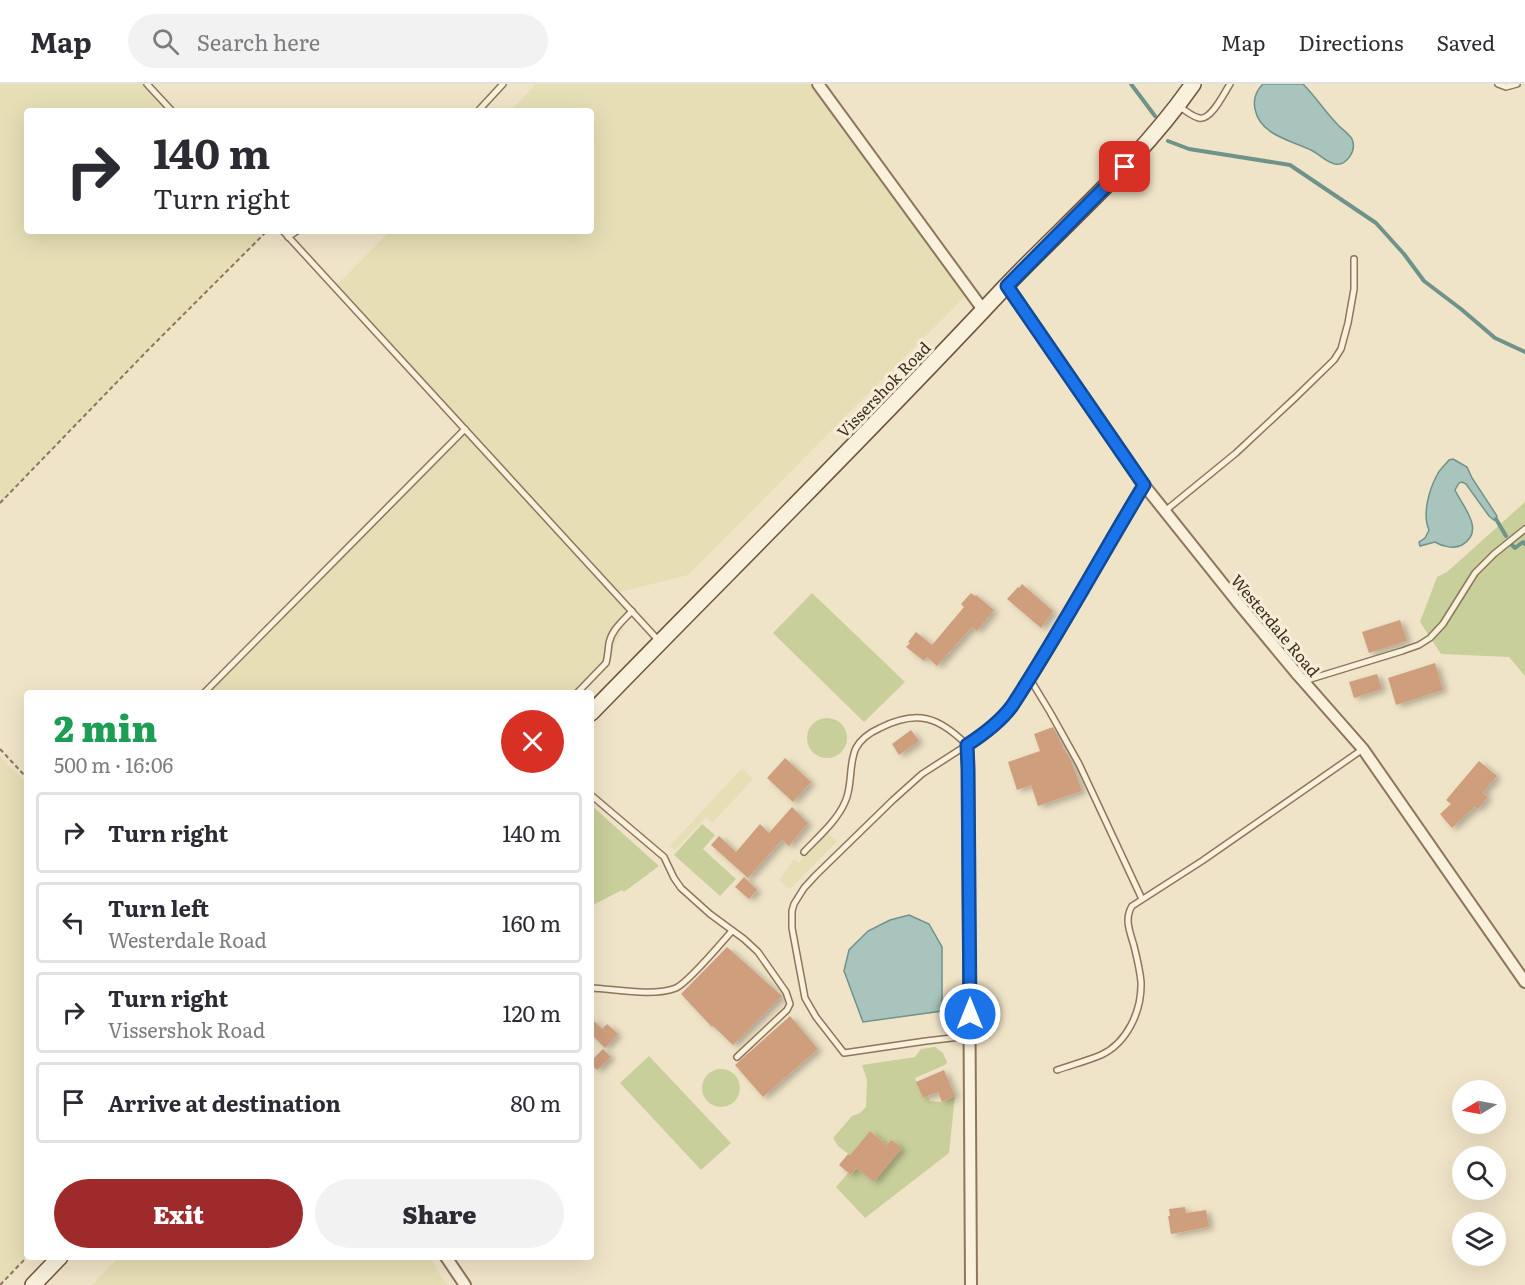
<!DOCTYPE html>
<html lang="en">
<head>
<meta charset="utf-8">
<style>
	body { margin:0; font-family:Literata,serif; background:#f2f2f3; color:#2b2b33; height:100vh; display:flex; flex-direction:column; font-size:22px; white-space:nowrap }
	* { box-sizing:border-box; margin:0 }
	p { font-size:20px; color:#7c7c81 }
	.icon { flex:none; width:33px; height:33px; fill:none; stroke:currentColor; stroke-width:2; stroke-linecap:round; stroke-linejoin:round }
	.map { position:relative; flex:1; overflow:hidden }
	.panel { position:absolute; left:24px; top:606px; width:570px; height:570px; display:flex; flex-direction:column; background:#fff; border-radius:6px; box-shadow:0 6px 24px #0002 }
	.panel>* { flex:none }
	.guide { position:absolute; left:24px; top:24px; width:570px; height:126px; border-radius:6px; box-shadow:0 6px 24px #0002; background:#fff; color:#2b2b33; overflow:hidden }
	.needle { width:39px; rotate:260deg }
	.fabs { position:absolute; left:1452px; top:996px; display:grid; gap:12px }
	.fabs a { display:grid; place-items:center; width:54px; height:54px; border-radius:50%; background:#fff; box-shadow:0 6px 24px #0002; font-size:30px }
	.pin { position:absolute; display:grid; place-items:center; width:51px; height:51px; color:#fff; margin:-26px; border-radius:12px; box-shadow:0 3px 9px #0006 }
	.me { position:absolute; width:66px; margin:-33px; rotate:0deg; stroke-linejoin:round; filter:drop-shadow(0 0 4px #0008) }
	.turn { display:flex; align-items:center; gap:21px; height:126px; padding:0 30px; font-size:27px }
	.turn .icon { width:78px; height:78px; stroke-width:2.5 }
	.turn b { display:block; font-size:42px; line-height:51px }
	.round { display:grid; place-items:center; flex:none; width:63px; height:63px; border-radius:32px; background:#f2f2f3 }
	.overview { display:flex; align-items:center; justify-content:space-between; height:102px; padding:0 30px }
	h1 { font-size:36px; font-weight:800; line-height:45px; color:#1e9e55 }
	.primary-button { display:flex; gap:12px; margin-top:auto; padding:12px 30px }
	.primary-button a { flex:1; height:69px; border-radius:36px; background:#9e2a2b; color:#fff; font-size:24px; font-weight:800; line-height:69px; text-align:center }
	.primary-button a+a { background:#f2f2f3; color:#2b2b33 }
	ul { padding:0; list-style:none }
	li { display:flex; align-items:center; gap:18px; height:81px; margin:0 12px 9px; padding:0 18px; border:3px solid #e1e1e2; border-radius:6px }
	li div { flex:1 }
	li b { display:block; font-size:22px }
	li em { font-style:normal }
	header { display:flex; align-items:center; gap:36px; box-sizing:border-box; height:84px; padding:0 30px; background:#fff; border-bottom:2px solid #e1e1e2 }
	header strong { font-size:28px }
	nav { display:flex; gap:33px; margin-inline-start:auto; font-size:21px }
	.search { width:420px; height:54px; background:#f2f2f3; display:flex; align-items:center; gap:15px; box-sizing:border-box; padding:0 21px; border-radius:33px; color:#7c7c81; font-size:22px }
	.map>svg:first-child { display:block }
	.farmland { fill:#e6deb5 }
	.green { fill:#c9cf9b }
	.water { fill:#a9c4bc; stroke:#6f938a; stroke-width:1.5 }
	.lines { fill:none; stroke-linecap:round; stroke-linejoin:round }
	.stream { stroke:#6f938a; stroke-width:4 }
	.building { fill:#cf9f7d; filter:url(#shadow) }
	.lane-casing { stroke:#8d765c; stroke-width:8 }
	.street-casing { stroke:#8d765c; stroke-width:14 }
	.secondary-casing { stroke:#6f573f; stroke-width:18 }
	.path { stroke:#8d765c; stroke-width:2; stroke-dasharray:4.5 3; stroke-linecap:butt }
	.lane { stroke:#faf1dc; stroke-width:5 }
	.street { stroke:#faf1dc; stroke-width:10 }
	.secondary { stroke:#faf1dc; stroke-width:15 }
	.route-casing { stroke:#114b97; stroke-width:15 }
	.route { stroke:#1a73e8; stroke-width:10 }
	.labels { text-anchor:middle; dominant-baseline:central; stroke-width:6; stroke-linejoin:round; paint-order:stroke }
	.street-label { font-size:16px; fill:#3d2e20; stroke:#f7eed8 }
</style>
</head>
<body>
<header>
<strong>Map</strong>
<div class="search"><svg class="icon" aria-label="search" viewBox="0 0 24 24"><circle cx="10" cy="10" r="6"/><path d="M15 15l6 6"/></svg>Search here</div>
<nav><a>Map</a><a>Directions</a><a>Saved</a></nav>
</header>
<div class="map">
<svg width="1525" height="1201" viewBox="0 0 1525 1201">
	<defs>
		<filter id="shadow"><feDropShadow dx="4.5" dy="2.5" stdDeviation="3" flood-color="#0004"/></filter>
	</defs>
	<rect width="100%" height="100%" fill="#f0e4c8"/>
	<g class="farmland">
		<polygon points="0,0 148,0 173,27 27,27 27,147 267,147 147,267 0,419"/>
		<polygon points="536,0 818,0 969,208 688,491 616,509 632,527 606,579 577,609 204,609 465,345 335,203 390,147 591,147 591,27 510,27"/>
		<polygon points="0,672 27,700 27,1173 0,1201"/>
		<polygon points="742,684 753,695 712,739 706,733 675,766 670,762"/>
		<polygon points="827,748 837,757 790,805 779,796 794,775 799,779"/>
		<polygon points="119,1173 430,1173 443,1196 448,1201 92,1201"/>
	</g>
	<g class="green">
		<polygon points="1525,418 1525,592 1509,573 1441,570 1420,538 1437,493 1447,488"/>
		<polygon points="812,509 905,598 864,638 773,549"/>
		<circle cx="827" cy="654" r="20"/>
		<polygon points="591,721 659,782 624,808 622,806 591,822"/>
		<polygon points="702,740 715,751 703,765 736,795 720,812 674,771"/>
		<polygon points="935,963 943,969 947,978 945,981 915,994 923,1014 928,1012 930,1017 942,1018 955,1012 949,1069 865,1134 836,1103 848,1089 851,1091 860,1080 870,1088 867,1092 874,1098 901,1064 891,1056 882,1067 883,1057 870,1047 850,1071 838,1062 833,1054 852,1032 860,1029 866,1023 867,996 862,981 915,973 921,965"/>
		<polygon points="649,972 731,1059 701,1086 620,999"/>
		<circle cx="721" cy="1004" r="19"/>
	</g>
	<g class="water">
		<path d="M 1263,0 L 1303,0 C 1316,13 1326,29 1339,42 C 1343,46 1349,50 1352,55 C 1357,66 1347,82 1335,80 C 1326,78 1319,70 1311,66 C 1290,56 1260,51 1255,25 C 1253,16 1256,7 1263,0 Z"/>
		<path d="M 1453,375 L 1467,383 L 1472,394 L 1497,432 L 1496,435 L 1494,436 L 1489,432 L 1466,400 L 1462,398 L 1459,399 L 1455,406 C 1463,423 1486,447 1462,461 C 1454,465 1443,463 1435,458 L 1420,462 L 1419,458 L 1425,454 L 1429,446 C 1422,430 1429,406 1437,391 C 1440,385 1445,381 1449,376 Z"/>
		<polygon points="909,831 929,840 942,863 942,927 863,938 844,887 849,866 868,847 890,836"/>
	</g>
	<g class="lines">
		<g class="stream">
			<polyline points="1131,0 1155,32"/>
			<polyline points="1168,57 1189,65 1290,81 1376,139 1404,170 1424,197 1461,225 1495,254 1525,268"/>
			<polyline points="1496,435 1506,452"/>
			<polyline points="1512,461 1515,464 1523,458 1525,460"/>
		</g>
	</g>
	<g class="building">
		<polygon points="1022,500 1053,527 1041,544 1007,515 1018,503 1019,504"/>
		<polygon points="971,509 975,512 976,511 994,526 977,547 972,543 937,582 927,573 924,577 906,563 910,559 908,558 916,548 932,561 964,523 961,520"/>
		<polygon points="1400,536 1407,557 1369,569 1362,548"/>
		<polygon points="1435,579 1443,606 1396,621 1388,594"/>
		<polygon points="1377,590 1382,605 1354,614 1349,598"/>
		<polygon points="1053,643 1060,656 1064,666 1065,666 1070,674 1082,707 1038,722 1031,701 1017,706 1008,678 1040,667 1034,650"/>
		<polygon points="911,646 919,657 899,671 892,660"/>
		<polygon points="785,674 811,698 793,718 767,694"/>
		<polygon points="1479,677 1497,692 1483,709 1488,713 1478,725 1475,723 1452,744 1440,730 1451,720 1446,716"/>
		<polygon points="792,723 808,739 789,762 782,756 748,794 711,761 719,752 736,768 760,740 769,749"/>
		<polygon points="744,793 757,806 749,815 735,803"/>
		<polygon points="727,863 782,912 733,961 713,942 712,943 681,910"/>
		<polygon points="790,932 818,965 763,1013 735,981"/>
		<polygon points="591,934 602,945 607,940 618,950 605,964 591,950"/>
		<polygon points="603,965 611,973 597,986 591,980 591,977"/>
		<polygon points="944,986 955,1012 942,1018 938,1008 923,1014 916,998"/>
		<polygon points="870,1047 887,1061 891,1056 902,1064 874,1098 856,1084 851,1091 839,1081 848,1070 850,1071"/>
		<polygon points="1185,1123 1186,1129 1206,1126 1209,1143 1171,1150 1168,1132 1170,1132 1169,1125"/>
	</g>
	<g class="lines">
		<defs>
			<g id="lane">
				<polyline points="147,0 172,27"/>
				<polyline points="1498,0 1506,3 1517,0"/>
				<path d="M 1178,21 C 1184,26 1191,32 1199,34 C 1211,37 1224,9 1230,0"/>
				<polyline points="478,27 503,0"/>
				<polyline points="283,147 659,557"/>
				<polyline points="288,153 297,147"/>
				<polyline points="1165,427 1236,369 1296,313 1334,276 1341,265 1348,239 1354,205 1354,175"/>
				<polyline points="1030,595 1050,628 1079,680 1142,815"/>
				<polyline points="1304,597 1402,567 1419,561 1430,554 1443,540 1475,489 1494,470 1525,445"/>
				<polyline points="204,609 465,345"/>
				<path d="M 577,609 L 606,579 C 608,572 608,566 609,559 C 612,545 623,537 632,527"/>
				<polyline points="591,711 664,773 674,794 681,804 710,830 744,855 758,868 786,908 790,920 787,926 737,973"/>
				<path d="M 804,768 C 818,753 837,737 845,718 C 853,702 848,681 856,664 C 861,655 871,648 880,644 C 917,625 939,633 967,661 L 922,690 L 893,716 L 816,791 L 804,804 L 794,820 L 792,827 L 792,844 L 805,914 L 816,933 L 844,969 L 926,957 L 969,952"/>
				<path d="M 591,904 C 615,905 653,913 676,904 C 689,898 721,859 732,847"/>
				<path d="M 1057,986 C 1071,981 1087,977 1101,971 C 1127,959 1142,927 1141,898 C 1140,886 1137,874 1134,862 C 1130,848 1124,835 1132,822 L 1202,777 L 1363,665"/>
			</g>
			<g id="street">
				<polyline points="818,0 984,227"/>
				<polyline points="1007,202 1144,401 1239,520 1298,591 1363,665 1525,898"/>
				<polyline points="446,1173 465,1201"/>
				<path d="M 971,1201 L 968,684 L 967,661 C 984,650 1000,638 1012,622 C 1060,550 1099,474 1144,401"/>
			</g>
			<g id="secondary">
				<path d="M 591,629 C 729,487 870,348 1005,203 C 1069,136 1140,76 1193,0"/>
				<polyline points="33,1201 60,1173"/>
			</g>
		</defs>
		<use href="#lane" class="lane-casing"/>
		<use href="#street" class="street-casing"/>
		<use href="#secondary" class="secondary-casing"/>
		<g class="path">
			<polyline points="0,419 147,267 267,147"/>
			<polyline points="0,665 27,694"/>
			<polyline points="0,1201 27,1173"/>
		</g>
		<use href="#lane" class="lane"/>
		<use href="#street" class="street"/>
		<use href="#secondary" class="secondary"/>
	</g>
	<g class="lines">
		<defs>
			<path id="route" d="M 970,930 L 968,684 L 967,661 C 984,650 1000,638 1012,622 C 1059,550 1100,474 1144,401 L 1007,202 L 1125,83"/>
		</defs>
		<use href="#route" class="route-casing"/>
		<use href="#route" class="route"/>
	</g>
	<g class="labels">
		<g class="street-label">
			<text transform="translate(883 305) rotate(-46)">Vissershok Road</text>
			<text transform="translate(1276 541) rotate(50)">Westerdale Road</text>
		</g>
	</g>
</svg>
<div class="fabs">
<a><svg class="needle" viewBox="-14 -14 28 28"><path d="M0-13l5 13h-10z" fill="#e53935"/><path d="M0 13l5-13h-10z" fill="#7c7c81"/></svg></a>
<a><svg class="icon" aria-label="search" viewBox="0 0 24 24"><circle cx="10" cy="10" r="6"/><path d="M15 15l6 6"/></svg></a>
<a><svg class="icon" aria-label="layers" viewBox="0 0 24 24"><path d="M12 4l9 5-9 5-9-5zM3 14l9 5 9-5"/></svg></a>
</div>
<div class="pin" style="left:1125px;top:83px;background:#d93025"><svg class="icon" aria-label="arrive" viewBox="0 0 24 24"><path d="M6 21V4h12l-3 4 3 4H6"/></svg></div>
<svg class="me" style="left:970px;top:930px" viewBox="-20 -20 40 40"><circle r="17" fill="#1a73e8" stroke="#fff" stroke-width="3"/><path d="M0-11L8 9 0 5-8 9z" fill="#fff"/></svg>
<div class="guide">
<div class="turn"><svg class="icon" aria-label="right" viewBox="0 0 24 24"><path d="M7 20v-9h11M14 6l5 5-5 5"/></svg><div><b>140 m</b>Turn right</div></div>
</div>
<section class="panel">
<div class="overview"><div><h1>2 min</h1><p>500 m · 16:06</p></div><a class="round" style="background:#d93025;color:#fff"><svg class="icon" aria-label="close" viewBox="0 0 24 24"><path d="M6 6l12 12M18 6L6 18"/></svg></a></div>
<ul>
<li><svg class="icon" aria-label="right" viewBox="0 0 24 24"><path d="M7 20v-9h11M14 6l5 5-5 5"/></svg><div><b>Turn right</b></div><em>140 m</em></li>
<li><svg class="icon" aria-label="left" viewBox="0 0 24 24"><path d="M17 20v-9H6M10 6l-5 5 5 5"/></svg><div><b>Turn left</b><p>Westerdale Road</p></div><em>160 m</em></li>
<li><svg class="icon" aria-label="right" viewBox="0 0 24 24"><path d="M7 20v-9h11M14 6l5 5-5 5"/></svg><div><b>Turn right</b><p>Vissershok Road</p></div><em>120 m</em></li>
<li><svg class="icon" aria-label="arrive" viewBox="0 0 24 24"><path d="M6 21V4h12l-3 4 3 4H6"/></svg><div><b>Arrive at destination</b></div><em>80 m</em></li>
</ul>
<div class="primary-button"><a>Exit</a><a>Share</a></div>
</section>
</div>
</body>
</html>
